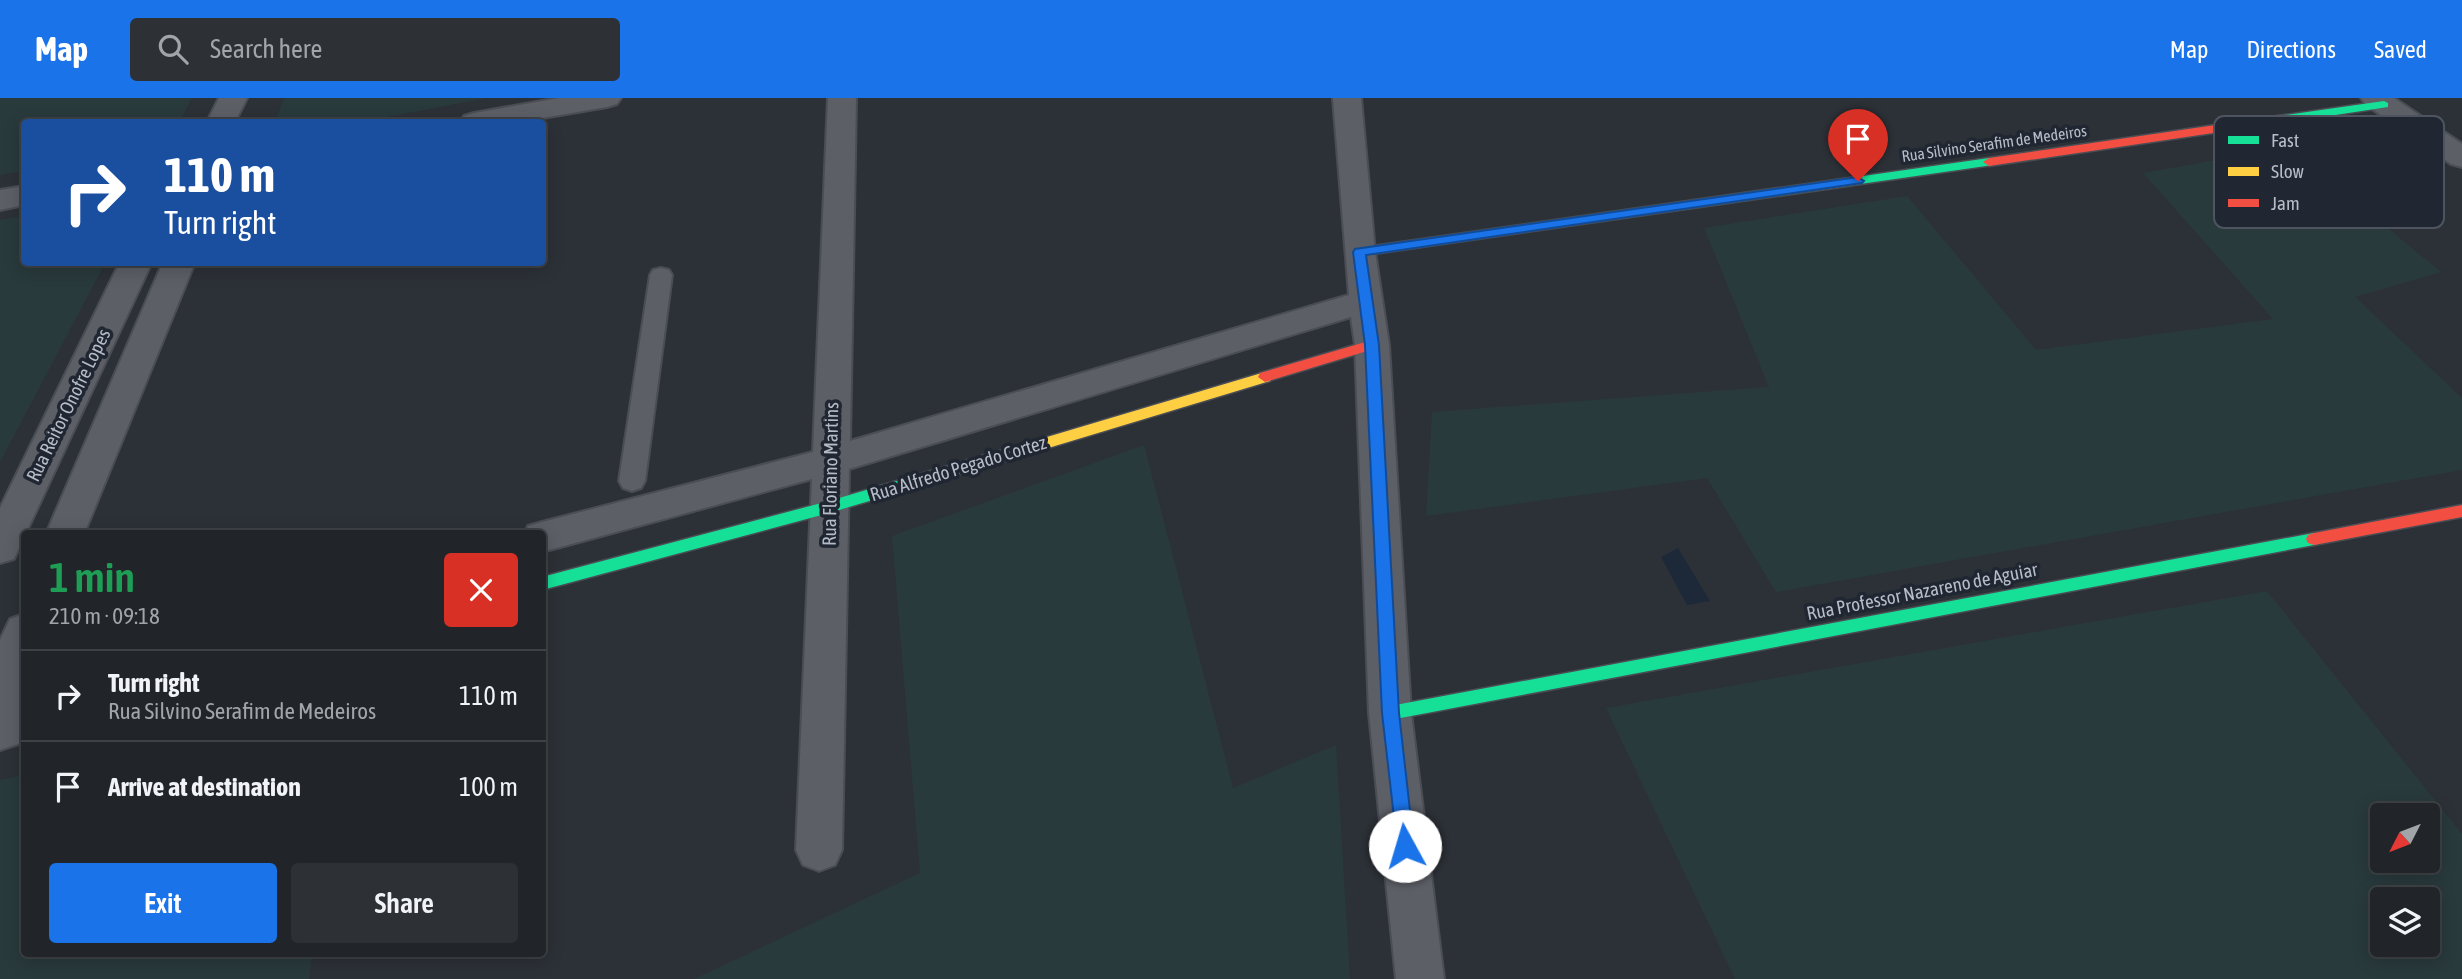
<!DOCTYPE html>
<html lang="en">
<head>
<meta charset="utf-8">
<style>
	body { margin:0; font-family:"Asap Condensed",sans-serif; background:#2d3135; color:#f1f3f6; height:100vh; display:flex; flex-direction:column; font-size:26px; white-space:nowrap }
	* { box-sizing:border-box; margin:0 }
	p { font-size:23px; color:#a2a5a8 }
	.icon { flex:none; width:38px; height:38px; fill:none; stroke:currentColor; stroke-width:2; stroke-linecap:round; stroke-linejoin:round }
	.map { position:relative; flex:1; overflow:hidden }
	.sheet { position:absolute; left:21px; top:432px; width:525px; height:427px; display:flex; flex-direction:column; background:#212529; border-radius:7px; box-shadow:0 4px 18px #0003,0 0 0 2px #3e4246 }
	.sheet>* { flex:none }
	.top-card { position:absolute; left:21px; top:21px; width:525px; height:147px; border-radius:7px; box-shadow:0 4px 18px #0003,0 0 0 2px #3e4246; background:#1a4fa0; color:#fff; overflow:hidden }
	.needle { width:46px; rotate:228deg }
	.fabs { position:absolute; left:2370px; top:705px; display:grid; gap:14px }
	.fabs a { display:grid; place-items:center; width:70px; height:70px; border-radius:7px; background:#212529; box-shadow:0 4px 18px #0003,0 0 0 2px #3e4246; font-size:35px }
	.pin { position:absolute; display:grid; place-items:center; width:60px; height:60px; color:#fff; margin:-72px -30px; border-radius:50% 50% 50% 0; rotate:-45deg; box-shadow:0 0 7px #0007 }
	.pin .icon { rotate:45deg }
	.me { position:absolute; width:77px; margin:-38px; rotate:354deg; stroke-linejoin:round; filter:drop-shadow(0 0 5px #0008) }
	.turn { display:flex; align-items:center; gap:24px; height:147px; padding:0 28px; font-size:32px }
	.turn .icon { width:91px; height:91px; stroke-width:2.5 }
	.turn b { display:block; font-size:49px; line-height:60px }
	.round { display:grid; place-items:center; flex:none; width:74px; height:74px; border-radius:7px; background:#2d3135 }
	.head { display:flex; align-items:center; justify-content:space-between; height:119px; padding:0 28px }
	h1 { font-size:42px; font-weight:600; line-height:52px; color:#1e9e55 }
	.action { display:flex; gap:14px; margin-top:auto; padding:14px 28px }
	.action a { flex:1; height:80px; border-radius:7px; background:#1a73e8; color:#fff; font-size:28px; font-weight:600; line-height:80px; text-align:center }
	.action a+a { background:#2d3135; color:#f1f3f6 }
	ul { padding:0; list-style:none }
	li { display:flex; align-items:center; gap:21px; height:91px; padding:0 28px; border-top:2px solid #3e4246 }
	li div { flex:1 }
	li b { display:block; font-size:26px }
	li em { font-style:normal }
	header { display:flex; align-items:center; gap:42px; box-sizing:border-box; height:98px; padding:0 35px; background:#1a73e8; color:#fff }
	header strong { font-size:33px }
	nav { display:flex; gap:38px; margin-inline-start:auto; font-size:24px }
	.search { width:490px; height:63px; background:#2d3135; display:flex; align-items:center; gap:18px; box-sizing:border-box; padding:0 24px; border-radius:7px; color:#a2a5a8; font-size:26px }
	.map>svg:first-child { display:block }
	.green { fill:#293a3c; fill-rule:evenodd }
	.water { fill:#1d2839 }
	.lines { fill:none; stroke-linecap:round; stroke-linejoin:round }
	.lane-casing { stroke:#4a4d54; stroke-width:4 }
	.street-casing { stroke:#4a4d54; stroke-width:4 }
	.fast-casing { stroke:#4a4d54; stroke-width:3 }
	.slow-casing { stroke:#4a4d54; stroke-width:3 }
	.jam-casing { stroke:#4a4d54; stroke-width:3 }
	.lane { fill:#5c5f66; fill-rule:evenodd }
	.street { fill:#5c5f66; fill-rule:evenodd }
	.fast { fill:#16e098; fill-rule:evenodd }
	.slow { fill:#ffcf43; fill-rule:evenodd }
	.jam { fill:#f24e42; fill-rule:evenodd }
	.route { fill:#1a73e8; stroke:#114b97; stroke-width:2 }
	.labels { text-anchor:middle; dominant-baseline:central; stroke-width:7; stroke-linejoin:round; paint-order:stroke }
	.far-street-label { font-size:16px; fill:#b7bdc8; stroke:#202732 }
	.street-label { font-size:19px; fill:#b7bdc8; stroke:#202732 }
	.key { fill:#202732; stroke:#4d545f; stroke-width:2 }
	.key-label { font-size:19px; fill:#b7bdc8 }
</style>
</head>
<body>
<header>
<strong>Map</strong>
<div class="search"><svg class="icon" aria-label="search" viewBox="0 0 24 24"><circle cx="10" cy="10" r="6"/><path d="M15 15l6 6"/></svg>Search here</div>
<nav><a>Map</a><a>Directions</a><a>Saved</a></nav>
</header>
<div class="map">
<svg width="2462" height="881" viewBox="0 0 2462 881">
	<rect width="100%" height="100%" fill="#2c3137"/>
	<g class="green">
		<polygon points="0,0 192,0 179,24 24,24 24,73 0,77"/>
		<polygon points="284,0 487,0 361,24 275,24"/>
		<polygon points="2289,49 2441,174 2355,199 2462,300 2462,372 1776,494 1707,380 1426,418 1432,314 1769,289 1704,130 1907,98 2036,252 2273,221 2143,75"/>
		<polygon points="24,118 24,164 105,165 0,364 0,122"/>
		<polygon points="1144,347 1233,690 1336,647 1350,881 694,881 920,775 892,438"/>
		<path d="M 2267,493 L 2462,736 L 2462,881 L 1735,881 L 1606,610 ZM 2382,718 L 2427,718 L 2427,763 L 2382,763 ZM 2382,802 L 2427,802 L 2427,847 L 2382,847 Z"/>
		<polygon points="24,677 24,856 312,856 309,881 0,881 0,682"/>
	</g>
	<polygon class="water" points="1678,450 1710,503 1687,507 1661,459"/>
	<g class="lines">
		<defs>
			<polygon id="lane" points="661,170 669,172 672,177 645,383 641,390 632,393 623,390 619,383 650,177 653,172"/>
			<g id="street">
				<polygon points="219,0 247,0 235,24 207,24"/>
				<polygon points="559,0 621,0 617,6 607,9 519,24 460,24 464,18 474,15"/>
				<polygon points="828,0 856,0 850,343 1349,197 1333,0 1361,0 1375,154 1389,247 1411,615 1444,881 1396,881 1369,615 1355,247 1351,219 849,371 842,752 835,767 819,773 803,767 796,752 812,381 542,454 542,436 525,436 528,428 542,424 813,354"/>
				<polygon points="2361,0 2394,0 2462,46 2462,69 2451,66 2365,6"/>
				<polygon points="24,88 24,107 0,112 0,92"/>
				<polygon points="120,164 152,164 19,450 14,461 0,465 0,410"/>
				<polygon points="163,164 195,164 84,436 46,436"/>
				<polygon points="24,516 24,585 20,609 24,608 24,644 0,652 0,542 10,521"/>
			</g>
			<g id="fast">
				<polygon points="2384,3 2388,5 2388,9 2243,31 2237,27 2243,23"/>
				<polygon points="1989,60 1995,64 1993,67 1359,158 1352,154 1359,150"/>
				<polygon points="1005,351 1012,357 1010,361 829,415 542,492 542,479 829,403"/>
				<polygon points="2314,435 2320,437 2322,441 2320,445 2314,447 1390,622 1384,620 1381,615 1384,610 1390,608"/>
			</g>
			<polygon id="slow" points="1265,274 1272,279 1270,283 1005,363 998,357 1000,353"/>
			<g id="jam">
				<polygon points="2243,23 2249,27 2247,30 1989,68 1983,64 1989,60"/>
				<polygon points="1372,242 1377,244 1379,247 1377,250 1265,284 1258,279 1260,275"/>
				<polygon points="2462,407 2462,419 2314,447 2308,445 2306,441 2308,437 2314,435"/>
			</g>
		</defs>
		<use href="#lane" class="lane-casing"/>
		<use href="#street" class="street-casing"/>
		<use href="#fast" class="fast-casing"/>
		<use href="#slow" class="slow-casing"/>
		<use href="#jam" class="jam-casing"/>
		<use href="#lane" class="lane"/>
		<use href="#street" class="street"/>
		<use href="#fast" class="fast"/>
		<use href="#slow" class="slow"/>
		<use href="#jam" class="jam"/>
	</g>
	<polygon class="route" points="1858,79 1864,83 1862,85 1366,157 1379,247 1399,615 1414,748 1412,754 1405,757 1398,754 1382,615 1365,247 1353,154 1355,151"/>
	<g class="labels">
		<g class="far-street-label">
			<text transform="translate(1994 45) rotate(-8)">Rua Silvino Serafim de Medeiros</text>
		</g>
		<g class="street-label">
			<text transform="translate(68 307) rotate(-64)">Rua Reitor Onofre Lopes</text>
			<text transform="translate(958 370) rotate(-17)">Rua Alfredo Pegado Cortez</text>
			<text transform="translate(830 376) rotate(-89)">Rua Floriano Martins</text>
			<text transform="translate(1922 493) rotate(-11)">Rua Professor Nazareno de Aguiar</text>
		</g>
	</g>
	<rect x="2214" y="18" width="230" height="112" rx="10" class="key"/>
	<rect x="2228" y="38" width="31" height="8" fill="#16e098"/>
	<rect x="2228" y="69" width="31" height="9" fill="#ffcf43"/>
	<rect x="2228" y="101" width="31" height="8" fill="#f24e42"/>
	<g class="key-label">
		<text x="2271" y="49">Fast</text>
		<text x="2271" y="80">Slow</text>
		<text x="2271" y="112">Jam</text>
	</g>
</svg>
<div class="fabs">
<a><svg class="needle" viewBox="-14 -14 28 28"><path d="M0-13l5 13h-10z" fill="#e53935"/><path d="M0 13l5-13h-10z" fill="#a2a5a8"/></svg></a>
<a><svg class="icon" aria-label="layers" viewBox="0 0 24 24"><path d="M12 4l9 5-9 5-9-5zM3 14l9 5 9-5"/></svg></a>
</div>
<div class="pin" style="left:1858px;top:83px;background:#d93025"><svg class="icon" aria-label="arrive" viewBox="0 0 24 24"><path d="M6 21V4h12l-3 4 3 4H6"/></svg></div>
<svg class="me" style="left:1405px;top:748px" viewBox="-20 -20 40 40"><circle r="19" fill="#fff"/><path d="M0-13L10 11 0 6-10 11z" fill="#1a73e8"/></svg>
<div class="top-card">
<div class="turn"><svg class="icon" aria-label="right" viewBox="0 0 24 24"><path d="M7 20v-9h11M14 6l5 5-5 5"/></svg><div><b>110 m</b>Turn right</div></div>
</div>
<section class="sheet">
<div class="head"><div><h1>1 min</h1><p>210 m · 09:18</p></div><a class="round" style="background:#d93025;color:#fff"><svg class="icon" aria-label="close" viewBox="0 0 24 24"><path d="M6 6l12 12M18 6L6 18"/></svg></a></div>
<ul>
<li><svg class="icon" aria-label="right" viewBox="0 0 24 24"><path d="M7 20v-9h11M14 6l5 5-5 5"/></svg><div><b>Turn right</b><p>Rua Silvino Serafim de Medeiros</p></div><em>110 m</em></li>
<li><svg class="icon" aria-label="arrive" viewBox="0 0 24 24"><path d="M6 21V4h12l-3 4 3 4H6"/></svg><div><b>Arrive at destination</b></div><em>100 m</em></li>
</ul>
<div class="action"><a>Exit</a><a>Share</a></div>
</section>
</div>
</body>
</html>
